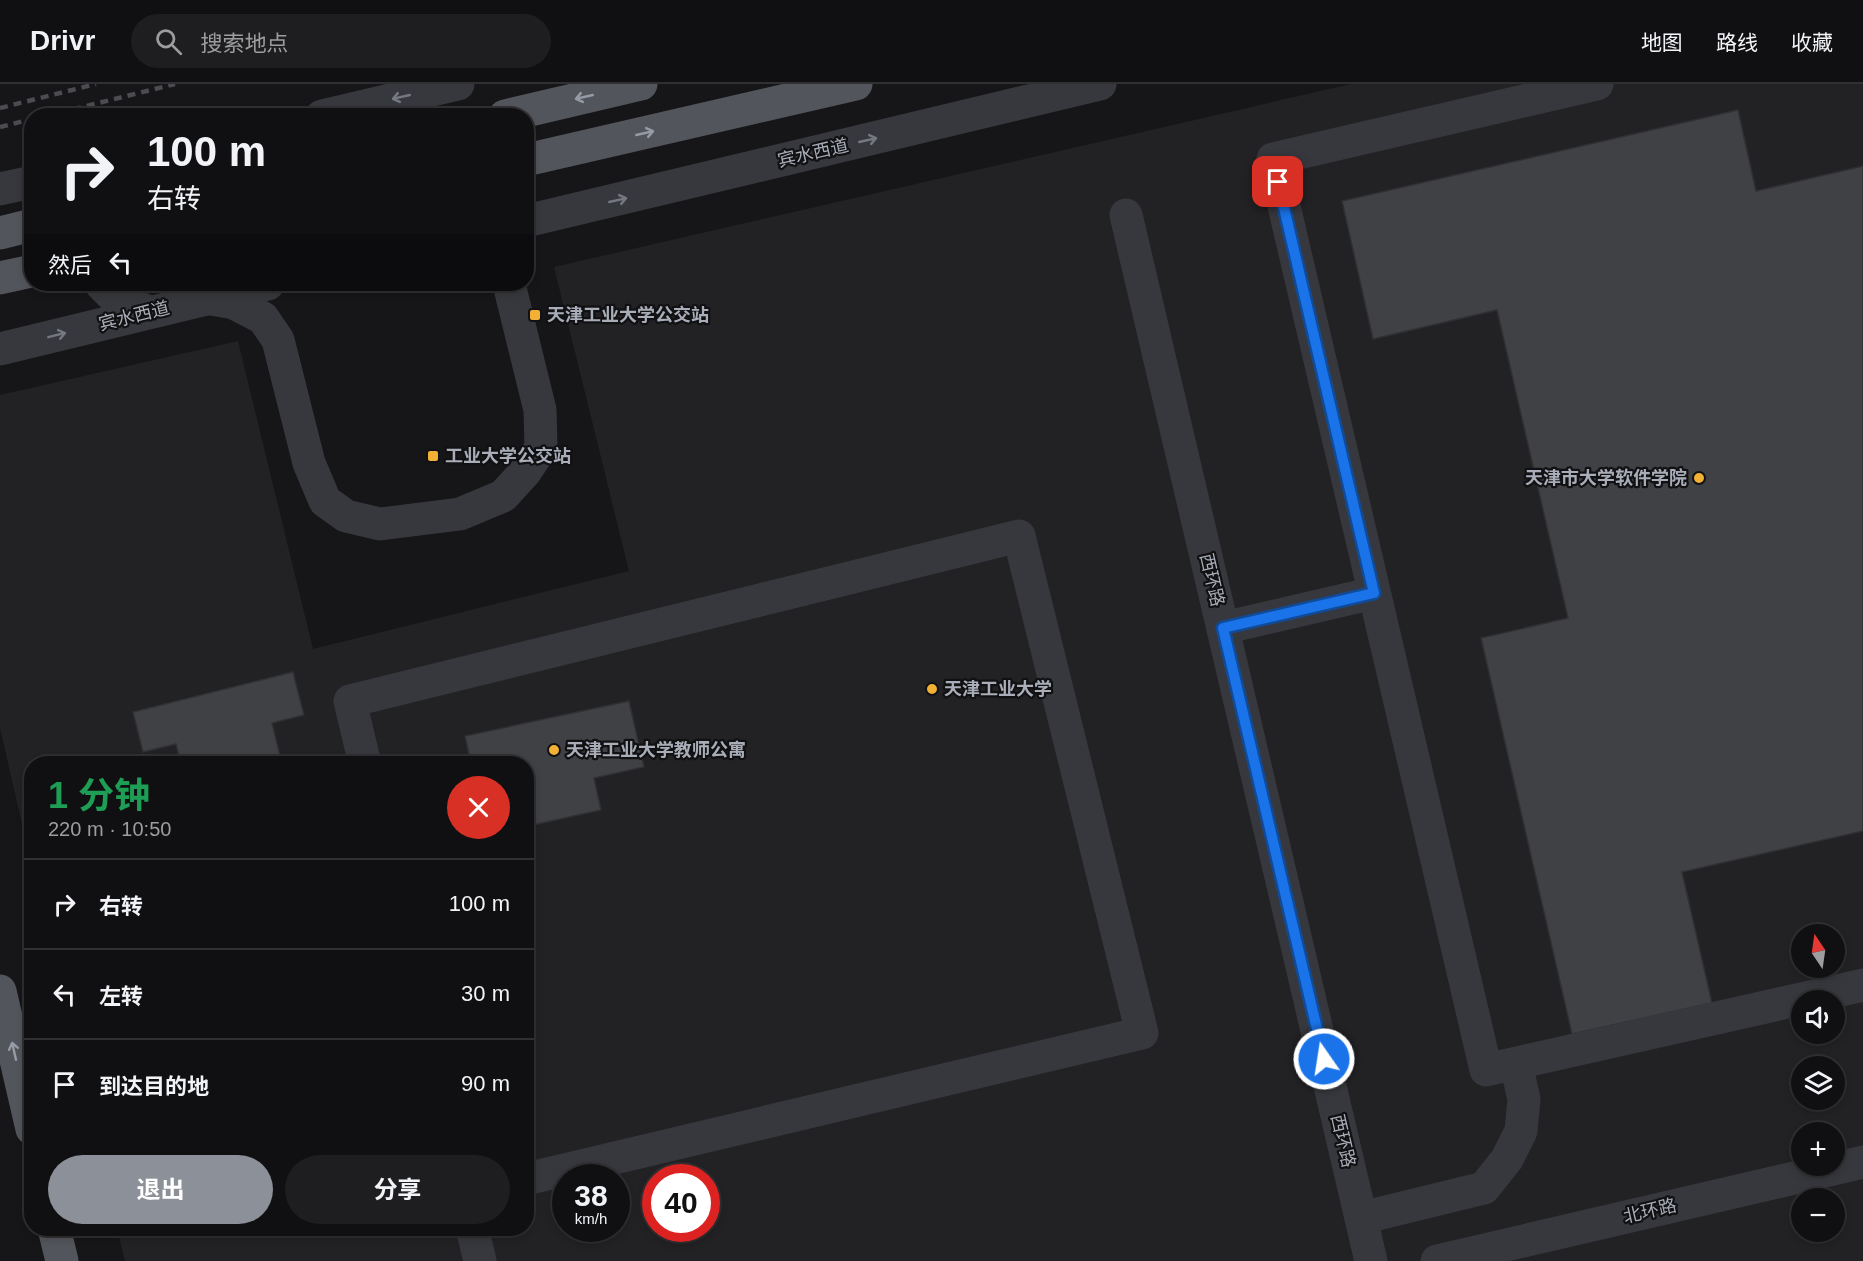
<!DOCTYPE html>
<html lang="zh">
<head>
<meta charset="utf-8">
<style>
	body { margin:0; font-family:Arial,"Noto Sans SC",sans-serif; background:#1e1e20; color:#f1f3f6; height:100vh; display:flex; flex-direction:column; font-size:22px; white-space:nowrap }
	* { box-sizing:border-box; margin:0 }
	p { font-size:20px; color:#9c9d9f }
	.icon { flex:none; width:33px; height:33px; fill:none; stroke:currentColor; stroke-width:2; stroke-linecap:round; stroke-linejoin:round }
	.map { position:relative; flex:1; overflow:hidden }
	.panel { position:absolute; left:24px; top:672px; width:510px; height:480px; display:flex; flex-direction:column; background:#101012; border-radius:24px; box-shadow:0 3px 9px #0003,0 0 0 2px #303032 }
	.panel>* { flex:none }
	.guide { position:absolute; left:24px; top:24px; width:510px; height:183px; border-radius:24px; box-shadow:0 3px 9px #0003,0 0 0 2px #303032; background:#101012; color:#f1f3f6; overflow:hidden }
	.needle { width:39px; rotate:347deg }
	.controls { position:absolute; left:1791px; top:840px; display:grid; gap:12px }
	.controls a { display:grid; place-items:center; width:54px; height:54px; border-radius:50%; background:#101012; box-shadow:0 3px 9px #0003,0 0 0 2px #303032; font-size:30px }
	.speed { position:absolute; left:552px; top:1080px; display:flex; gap:12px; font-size:30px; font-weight:700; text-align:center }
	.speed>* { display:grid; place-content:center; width:78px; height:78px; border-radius:50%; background:#101012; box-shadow:0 3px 9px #0003,0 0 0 2px #303032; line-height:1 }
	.speed small { font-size:15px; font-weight:400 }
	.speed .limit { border:9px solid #d22; background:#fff; color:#111 }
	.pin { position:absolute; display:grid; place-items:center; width:51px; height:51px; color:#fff; margin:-26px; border-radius:12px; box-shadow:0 3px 9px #0006 }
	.me { position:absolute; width:66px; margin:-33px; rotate:347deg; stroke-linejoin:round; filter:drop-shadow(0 0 4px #0008) }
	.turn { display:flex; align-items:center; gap:21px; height:126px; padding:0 24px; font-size:27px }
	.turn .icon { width:78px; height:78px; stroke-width:2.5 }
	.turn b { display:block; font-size:42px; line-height:51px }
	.then { display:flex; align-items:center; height:57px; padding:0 24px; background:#0003; gap:12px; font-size:22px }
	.round { display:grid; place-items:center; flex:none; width:63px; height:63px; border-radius:32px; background:#1e1e20 }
	.summary { display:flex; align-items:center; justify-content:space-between; height:102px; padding:0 24px }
	h1 { font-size:36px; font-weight:700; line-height:45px; color:#1e9e55 }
	.cta { display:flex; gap:12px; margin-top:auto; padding:12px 24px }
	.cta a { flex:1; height:69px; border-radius:36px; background:#8c9099; color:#fff; font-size:24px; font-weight:700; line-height:69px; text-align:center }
	.cta a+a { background:#1e1e20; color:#f1f3f6 }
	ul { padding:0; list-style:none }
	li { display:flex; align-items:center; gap:18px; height:90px; padding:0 24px; border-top:2px solid #303032 }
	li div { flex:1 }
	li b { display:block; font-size:22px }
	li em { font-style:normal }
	header { display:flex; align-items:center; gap:36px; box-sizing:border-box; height:84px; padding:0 30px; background:#101012; border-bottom:2px solid #303032 }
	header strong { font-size:28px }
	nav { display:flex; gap:33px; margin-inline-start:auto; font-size:21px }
	.search { width:420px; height:54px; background:#1e1e20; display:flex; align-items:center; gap:15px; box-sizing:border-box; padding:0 21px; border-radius:33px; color:#9c9d9f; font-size:22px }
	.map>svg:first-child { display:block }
	.built { fill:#222225; fill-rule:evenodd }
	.building { fill:#404145; stroke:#303034; stroke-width:1.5 }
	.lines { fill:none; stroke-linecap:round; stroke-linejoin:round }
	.minor { stroke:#37383d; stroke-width:33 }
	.major { stroke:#53555c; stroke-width:33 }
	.rail { stroke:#4a4c52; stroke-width:4.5; stroke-dasharray:8 6; stroke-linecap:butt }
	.oneway { stroke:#757881 }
	.oneway2 { stroke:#979ba6 }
	.route-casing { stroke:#114b97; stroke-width:15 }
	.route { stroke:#1a73e8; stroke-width:10 }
	.poi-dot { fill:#f2b134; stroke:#111113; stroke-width:2 }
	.labels { text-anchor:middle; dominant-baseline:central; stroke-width:4.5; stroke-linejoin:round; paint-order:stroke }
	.street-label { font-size:18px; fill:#a8adb8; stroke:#111113 }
	.poi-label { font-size:18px; font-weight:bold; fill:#a8adb8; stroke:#111113; text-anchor:start }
</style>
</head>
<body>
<header>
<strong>Drivr</strong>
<div class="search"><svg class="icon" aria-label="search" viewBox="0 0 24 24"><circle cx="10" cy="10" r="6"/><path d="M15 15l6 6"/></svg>搜索地点</div>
<nav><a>地图</a><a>路线</a><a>收藏</a></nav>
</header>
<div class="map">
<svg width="1863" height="1177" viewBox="0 0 1863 1177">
	<rect width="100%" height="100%" fill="#161618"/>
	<path class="built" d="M 1351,0 L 1863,0 L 1863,1177 L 125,1177 L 117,1145 L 526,1144 L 526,680 L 32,680 L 31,779 L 0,644 L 0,311 L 238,257 L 313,565 L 629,487 L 554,183 ZM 1802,850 L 1834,850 L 1834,884 L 1802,884 ZM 1802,916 L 1834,916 L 1834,950 L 1802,950 ZM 1802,982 L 1834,982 L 1834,1016 L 1802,1016 ZM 1802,1048 L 1834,1048 L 1834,1082 L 1802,1082 ZM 566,1094 L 616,1094 L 616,1144 L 566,1144 ZM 656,1094 L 706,1094 L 706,1144 L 656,1144 ZM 1802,1114 L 1834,1114 L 1834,1148 L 1802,1148 Z"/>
	<g class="building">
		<polygon points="1738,26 1756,107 1863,82 1863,747 1682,788 1712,919 1572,950 1481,554 1568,534 1497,226 1373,255 1342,117"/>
		<polygon points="293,588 304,631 272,639 282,680 181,680 176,660 143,668 133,628"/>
		<polygon points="629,617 644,683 594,694 601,726 533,741 529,722 526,723 526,680 471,680 465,652"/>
	</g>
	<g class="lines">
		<g class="minor">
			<polyline points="1597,0 1273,75 1486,986 1863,901"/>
			<polyline points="322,32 458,0"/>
			<polyline points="0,105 32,98"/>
			<polyline points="1126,131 1371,1177"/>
			<polyline points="526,137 1100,0"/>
			<polyline points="101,200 112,211 149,228"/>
			<polyline points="206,214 234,219 263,234 278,256 309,379 325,417 346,432 380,440 460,430 503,412 525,388 541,364 540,326 509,200"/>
			<polyline points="0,265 268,200"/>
			<polyline points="1223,544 1374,509"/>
			<polyline points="365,680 350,617 1019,452 1142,949 526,1095"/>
			<polyline points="1361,1134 1484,1104 1507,1075 1521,1047 1524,1015 1516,980"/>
			<polyline points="472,1144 480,1177"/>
			<polyline points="1437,1177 1863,1078"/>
		</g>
		<g class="major">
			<polyline points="505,32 641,0"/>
			<polyline points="526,76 856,0"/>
			<polyline points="0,149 32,141"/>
			<polyline points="0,194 32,187"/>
			<polyline points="0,907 32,1045"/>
			<polyline points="54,1144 62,1177"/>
		</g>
		<g class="rail">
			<polyline points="0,24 96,0"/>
			<polyline points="46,32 175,0"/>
			<polyline points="0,43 32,35"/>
		</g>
	</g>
	<defs><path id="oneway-shaft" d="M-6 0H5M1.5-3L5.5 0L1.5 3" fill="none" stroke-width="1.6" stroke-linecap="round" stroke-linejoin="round" transform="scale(1.5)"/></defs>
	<g class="oneway">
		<use href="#oneway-shaft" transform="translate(401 13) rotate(167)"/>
		<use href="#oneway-shaft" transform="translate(868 56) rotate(-13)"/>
		<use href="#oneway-shaft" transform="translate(618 116) rotate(-13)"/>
		<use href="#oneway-shaft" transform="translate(57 251) rotate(-14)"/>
	</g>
	<g class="oneway2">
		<use href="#oneway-shaft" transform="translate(584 13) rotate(167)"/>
		<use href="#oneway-shaft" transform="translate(645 49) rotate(-13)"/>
		<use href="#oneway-shaft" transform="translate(14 967) rotate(-103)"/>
	</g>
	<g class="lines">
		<defs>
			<polyline id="route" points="1278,98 1374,509 1223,544 1324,975"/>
		</defs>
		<use href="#route" class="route-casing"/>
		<use href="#route" class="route"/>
	</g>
	<g class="poi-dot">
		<rect x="529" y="225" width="12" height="12" rx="3"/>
		<rect x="427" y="366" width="12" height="12" rx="3"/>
		<circle cx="1699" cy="394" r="6"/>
		<circle cx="932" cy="605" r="6"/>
		<circle cx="554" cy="666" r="6"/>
	</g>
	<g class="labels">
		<g class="street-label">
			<text transform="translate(813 69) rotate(-13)">宾水西道</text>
			<text transform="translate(134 232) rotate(-14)">宾水西道</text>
			<text transform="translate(1212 496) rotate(77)">西环路</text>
			<text transform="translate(1343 1057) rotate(77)">西环路</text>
			<text transform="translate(1650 1127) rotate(-13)">北环路</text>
		</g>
		<g class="poi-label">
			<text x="547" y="231">天津工业大学公交站</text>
			<text x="445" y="372">工业大学公交站</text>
			<text x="1687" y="394" text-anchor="end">天津市大学软件学院</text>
			<text x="944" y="605">天津工业大学</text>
			<text x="566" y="666">天津工业大学教师公寓</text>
		</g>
	</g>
</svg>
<div class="controls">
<a><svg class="needle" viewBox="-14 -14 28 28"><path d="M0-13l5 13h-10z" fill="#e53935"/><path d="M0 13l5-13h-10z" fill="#9c9d9f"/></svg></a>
<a><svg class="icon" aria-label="sound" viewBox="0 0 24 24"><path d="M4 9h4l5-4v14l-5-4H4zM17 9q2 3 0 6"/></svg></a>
<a><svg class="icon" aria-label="layers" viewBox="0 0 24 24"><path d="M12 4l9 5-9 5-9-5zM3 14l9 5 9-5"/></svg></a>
<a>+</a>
<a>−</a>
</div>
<div class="speed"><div>38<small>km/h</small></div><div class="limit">40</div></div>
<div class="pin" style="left:1278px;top:98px;background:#d93025"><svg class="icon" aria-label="arrive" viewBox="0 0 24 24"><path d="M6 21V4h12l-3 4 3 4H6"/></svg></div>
<svg class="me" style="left:1324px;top:975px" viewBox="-20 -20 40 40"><circle r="17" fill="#1a73e8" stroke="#fff" stroke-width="3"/><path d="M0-11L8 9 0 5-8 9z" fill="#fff"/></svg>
<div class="guide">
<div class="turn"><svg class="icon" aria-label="right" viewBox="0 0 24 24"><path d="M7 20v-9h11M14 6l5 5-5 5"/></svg><div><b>100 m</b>右转</div></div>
<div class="then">然后<svg class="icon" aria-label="left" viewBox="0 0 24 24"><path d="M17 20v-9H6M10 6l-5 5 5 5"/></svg></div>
</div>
<section class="panel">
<div class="summary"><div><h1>1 分钟</h1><p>220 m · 10:50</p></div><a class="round" style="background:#d93025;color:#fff"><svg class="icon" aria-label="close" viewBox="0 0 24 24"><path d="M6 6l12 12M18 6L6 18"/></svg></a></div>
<ul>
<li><svg class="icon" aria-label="right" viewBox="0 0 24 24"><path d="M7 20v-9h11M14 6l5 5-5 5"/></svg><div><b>右转</b></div><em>100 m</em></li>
<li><svg class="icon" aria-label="left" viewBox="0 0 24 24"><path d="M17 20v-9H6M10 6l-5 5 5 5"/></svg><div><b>左转</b></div><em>30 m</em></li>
<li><svg class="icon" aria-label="arrive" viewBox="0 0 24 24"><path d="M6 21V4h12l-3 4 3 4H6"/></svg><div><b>到达目的地</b></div><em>90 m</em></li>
</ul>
<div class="cta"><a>退出</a><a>分享</a></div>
</section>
</div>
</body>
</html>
